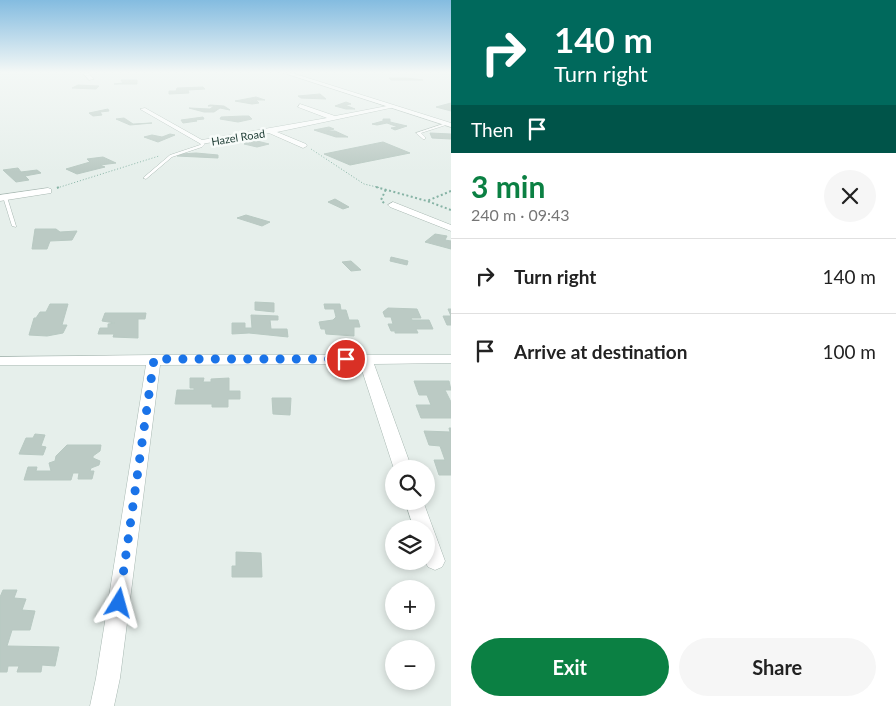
<!DOCTYPE html>
<html lang="en">
<head>
<meta charset="utf-8">
<style>
	body { margin:0; font-family:Lato,sans-serif; background:#f6f6f6; color:#222; height:100vh; display:flex; flex-direction:column; font-size:19px; white-space:nowrap }
	* { box-sizing:border-box; margin:0 }
	p { font-size:16px; color:#767676 }
	.icon { flex:none; width:28px; height:28px; fill:none; stroke:currentColor; stroke-width:2; stroke-linecap:round; stroke-linejoin:round }
	.map { position:relative; flex:1; overflow:hidden }
	.sheet { display:flex; flex-direction:column; background:#fff; width:445px }
	.sheet>* { flex:none }
	.hud { background:#00695c; color:#fff; overflow:hidden }
	.tools { position:absolute; left:385px; top:460px; display:grid; gap:10px }
	.tools a { display:grid; place-items:center; width:50px; height:50px; border-radius:50%; background:#fff; box-shadow:0 2px 8px #0003; font-size:25px }
	.pin { position:absolute; display:grid; place-items:center; width:42px; height:42px; color:#fff; margin:-21px; border:2px solid #fff; border-radius:50%; box-shadow:0 1px 5px #0007 }
	.me { position:absolute; width:55px; margin:-28px; rotate:8deg; stroke-linejoin:round; filter:drop-shadow(0 0 4px #0008) }
	.turn { display:flex; align-items:center; gap:18px; height:105px; padding:0 20px; font-size:22px }
	.turn .icon { width:65px; height:65px; stroke-width:2.5 }
	.turn b { display:block; font-size:35px; line-height:42px }
	.then { display:flex; align-items:center; height:48px; padding:0 20px; background:#0003; gap:10px; font-size:19px }
	.round { display:grid; place-items:center; flex:none; width:52px; height:52px; border-radius:26px; background:#f6f6f6 }
	.headline { display:flex; align-items:center; justify-content:space-between; height:85px; padding:0 20px }
	h1 { font-size:30px; font-weight:700; line-height:38px; color:#0b8043 }
	.primary-button { display:flex; gap:10px; margin-top:auto; padding:10px 20px }
	.primary-button a { flex:1; height:58px; border-radius:30px; background:#0b8043; color:#fff; font-size:20px; font-weight:700; line-height:58px; text-align:center }
	.primary-button a+a { background:#f6f6f6; color:#222 }
	ul { padding:0; list-style:none }
	li { display:flex; align-items:center; gap:15px; height:75px; padding:0 20px; border-top:1px solid #e0e0e0 }
	li div { flex:1 }
	li b { display:block; font-size:19px }
	li em { font-style:normal }
	main { display:flex; flex:1; min-height:0 }
	.map>svg:first-child { display:block }
	.building { fill:#bbcac4; stroke:#b8c9c2 }
	.lines { fill:none; stroke-linecap:round; stroke-linejoin:round }
	.service-casing { stroke:#a8b8b2; stroke-width:1 }
	.minor-casing { stroke:#a8b8b2; stroke-width:1 }
	.tertiary-casing { stroke:#a8b8b2; stroke-width:1 }
	.path-far1 { stroke:#86b3a5; stroke-width:1; stroke-dasharray:1 2; stroke-linecap:butt }
	.path { stroke:#86b3a5; stroke-width:2; stroke-dasharray:2 2.5; stroke-linecap:butt }
	.service { fill:#fff; fill-rule:evenodd }
	.minor { fill:#fff; fill-rule:evenodd }
	.tertiary { fill:#fff; fill-rule:evenodd }
	.route { stroke:#1a73e8; stroke-width:9; stroke-dasharray:0 16.2 }
	.labels { text-anchor:middle; dominant-baseline:central; stroke-width:5; stroke-linejoin:round; paint-order:stroke }
	.far-street-label { font-size:11px; fill:#24423a; stroke:#f7fbf9 }
</style>
</head>
<body>
<main>
<div class="map">
<svg width="451" height="706" viewBox="0 0 451 706">
	<rect width="100%" height="100%" fill="#e6efeb"/>
	<g class="building">
		<polygon points="389,78 406,78 423,80 391,80"/>
		<polygon points="121,80 137,80 137,84 114,84 123,83"/>
		<polygon points="78,85 99,86 96,89 72,88"/>
		<polygon points="203,87 205,89 188,90 189,93 169,94 169,91 176,91 177,88"/>
		<polygon points="320,94 326,99 301,98 298,96"/>
		<polygon points="256,97 265,100 256,100 259,103 252,104 235,101"/>
		<polygon points="346,102 351,104 345,105 355,109 346,109 335,106"/>
		<polygon points="451,103 451,111 436,107"/>
		<polygon points="210,105 224,106 230,110 220,108 214,112 204,112 189,108 210,109 214,106 208,106"/>
		<polygon points="108,109 109,111 100,112 102,115 93,116 89,113"/>
		<polygon points="243,116 249,116 252,119 238,122 220,119 221,117"/>
		<polygon points="203,117 204,119 195,120 197,121 183,123 181,120"/>
		<polygon points="124,118 133,124 152,123 130,125 116,119"/>
		<polygon points="383,119 390,119 390,122 407,126 395,130 391,128 398,127 387,123 377,125 372,124 383,121"/>
		<polygon points="329,127 334,129 327,131 335,131 348,137 336,137 314,130"/>
		<polygon points="430,133 451,134 451,139 432,138"/>
		<polygon points="170,134 175,135 158,142 144,137 152,135 162,137"/>
		<polygon points="249,141 257,141 269,144 257,147 244,144"/>
		<polygon points="383,142 410,153 350,165 324,154"/>
		<polygon points="196,153 218,155 218,158 177,156 181,154"/>
		<polygon points="103,157 116,163 100,165 105,167 77,174 66,169 90,162 87,159"/>
		<polygon points="18,168 21,172 37,170 41,173 25,176 29,180 16,182 3,170"/>
		<polygon points="335,199 349,207 343,209 328,202"/>
		<polygon points="246,215 270,222 262,226 237,218"/>
		<polygon points="35,229 56,229 60,232 77,231 72,240 50,241 47,249 32,249"/>
		<polygon points="435,234 447,236 445,240 451,241 451,249 425,242"/>
		<polygon points="391,257 408,261 407,265 390,261"/>
		<polygon points="351,261 361,270 351,271 342,262"/>
		<polygon points="255,302 274,303 274,312 255,310"/>
		<polygon points="50,304 68,304 62,325 67,325 63,333 47,336 29,335 34,318 36,318 40,312 46,312"/>
		<polygon points="324,304 340,304 341,310 346,310 349,320 358,320 360,327 354,327 354,336 326,334 325,329 321,329 319,322 333,320 336,317 334,309 325,309"/>
		<polygon points="388,308 417,309 421,318 411,318 412,320 429,320 433,329 416,329 418,333 395,333 395,331 391,331 388,324 393,324 391,317 385,317 383,312"/>
		<polygon points="448,309 451,309 451,325 447,325 443,316 451,316"/>
		<polygon points="105,313 146,313 145,319 138,319 138,338 113,337 114,334 98,334 100,328 108,328 108,324 115,323 102,321"/>
		<polygon points="251,315 278,316 278,320 270,320 271,329 287,329 288,337 249,333 232,334 232,323 245,323 245,328 252,328"/>
		<polygon points="190,378 204,378 203,382 211,382 211,379 229,378 229,391 240,391 240,399 228,399 228,407 212,407 212,404 175,404 177,390 194,390 194,388 190,388"/>
		<polygon points="414,381 449,381 451,390 445,390 451,402 451,418 421,418 416,405 431,405 427,395 419,395"/>
		<polygon points="272,398 291,398 290,415 273,414"/>
		<polygon points="449,428 451,428 451,475 439,475 434,460 445,460 440,446 429,445 424,431 450,432"/>
		<polygon points="35,434 45,435 41,446 46,447 43,455 19,454 26,438 33,438"/>
		<polygon points="67,445 101,445 100,451 93,456 93,458 100,461 99,465 91,468 90,471 94,471 92,479 78,479 79,473 73,473 71,480 24,480 28,467 37,467 36,471 51,471 49,463 55,461 56,456"/>
		<polygon points="236,552 261,553 262,577 232,577 232,566 236,566"/>
		<polygon points="3,590 17,590 14,598 26,599 22,610 35,611 30,630 12,630 7,646 59,647 55,666 42,665 41,672 17,672 19,666 8,666 7,672 0,672 0,597"/>
	</g>
	<g class="lines">
		<defs>
			<g id="service">
				<polygon points="446,123 449,124 421,133 425,137 425,139 423,139 416,133"/>
				<polygon points="201,141 205,144 202,147 172,157 146,179 143,178 170,155 200,145 201,144 199,142"/>
				<polygon points="3,196 7,197 16,226 16,227 12,226 3,197"/>
			</g>
			<g id="minor">
				<polygon points="83,73 88,73 94,79 89,80"/>
				<polygon points="300,104 335,116 392,105 395,107 277,132 306,144 307,146 303,148 269,133 201,144 140,109 145,108 202,140 327,118 298,107"/>
				<polygon points="48,188 51,189 51,193 0,201 0,195"/>
				<polygon points="393,202 451,225 451,231 390,207 388,205"/>
				<polygon points="154,355 451,355 451,363 374,364 412,469 394,469 360,364 160,365 120,678 114,706 90,706 96,678 146,365 0,365 0,357"/>
				<polygon points="405,501 423,501 445,561 442,567 435,570 428,567 425,561 426,529 414,529"/>
			</g>
			<polygon id="tertiary" points="284,73 292,73 451,123 451,127"/>
		</defs>
		<use href="#service" class="service-casing"/>
		<use href="#minor" class="minor-casing"/>
		<use href="#tertiary" class="tertiary-casing"/>
		<g class="path-far1">
			<polyline points="311,149 364,184 381,188"/>
			<polyline points="57,188 159,156"/>
		</g>
		<g class="path">
			<polyline points="376,187 427,201"/>
			<polyline points="57,188 59,187"/>
			<polyline points="451,191 427,201 451,210"/>
			<polyline points="384,203 381,200 386,189"/>
		</g>
		<use href="#service" class="service"/>
		<use href="#minor" class="minor"/>
		<use href="#tertiary" class="tertiary"/>
	</g>
	<linearGradient id="sky" x2="0" y2="1"><stop stop-color="#84bce0"/><stop offset="0.42" stop-color="#f4f8f6"/><stop offset="1" stop-color="#f4f8f6" stop-opacity="0"/></linearGradient>
	<rect width="451" height="172" fill="url(#sky)"/>
	<g class="lines">
		<polyline class="route" points="119,603 154,359 346,359"/>
	</g>
	<g class="labels">
		<g class="far-street-label">
			<text transform="translate(238 137) rotate(-9)">Hazel Road</text>
		</g>
	</g>
</svg>
<div class="tools">
<a><svg class="icon" aria-label="search" viewBox="0 0 24 24"><circle cx="10" cy="10" r="6"/><path d="M15 15l6 6"/></svg></a>
<a><svg class="icon" aria-label="layers" viewBox="0 0 24 24"><path d="M12 4l9 5-9 5-9-5zM3 14l9 5 9-5"/></svg></a>
<a>+</a>
<a>−</a>
</div>
<div class="pin" style="left:346px;top:359px;background:#d93025"><svg class="icon" aria-label="arrive" viewBox="0 0 24 24"><path d="M6 21V4h12l-3 4 3 4H6"/></svg></div>
<svg class="me" style="left:119px;top:603px" viewBox="-20 -20 40 40"><path d="M0-17L14 15 0 8-14 15z" fill="#1a73e8" stroke="#fff" stroke-width="4"/></svg>
</div>
<section class="sheet">
<div class="hud">
<div class="turn"><svg class="icon" aria-label="right" viewBox="0 0 24 24"><path d="M7 20v-9h11M14 6l5 5-5 5"/></svg><div><b>140 m</b>Turn right</div></div>
<div class="then">Then<svg class="icon" aria-label="arrive" viewBox="0 0 24 24"><path d="M6 21V4h12l-3 4 3 4H6"/></svg></div>
</div>
<div class="headline"><div><h1>3 min</h1><p>240 m · 09:43</p></div><a class="round"><svg class="icon" aria-label="close" viewBox="0 0 24 24"><path d="M6 6l12 12M18 6L6 18"/></svg></a></div>
<ul>
<li><svg class="icon" aria-label="right" viewBox="0 0 24 24"><path d="M7 20v-9h11M14 6l5 5-5 5"/></svg><div><b>Turn right</b></div><em>140 m</em></li>
<li><svg class="icon" aria-label="arrive" viewBox="0 0 24 24"><path d="M6 21V4h12l-3 4 3 4H6"/></svg><div><b>Arrive at destination</b></div><em>100 m</em></li>
</ul>
<div class="primary-button"><a>Exit</a><a>Share</a></div>
</section>
</main>
</body>
</html>
